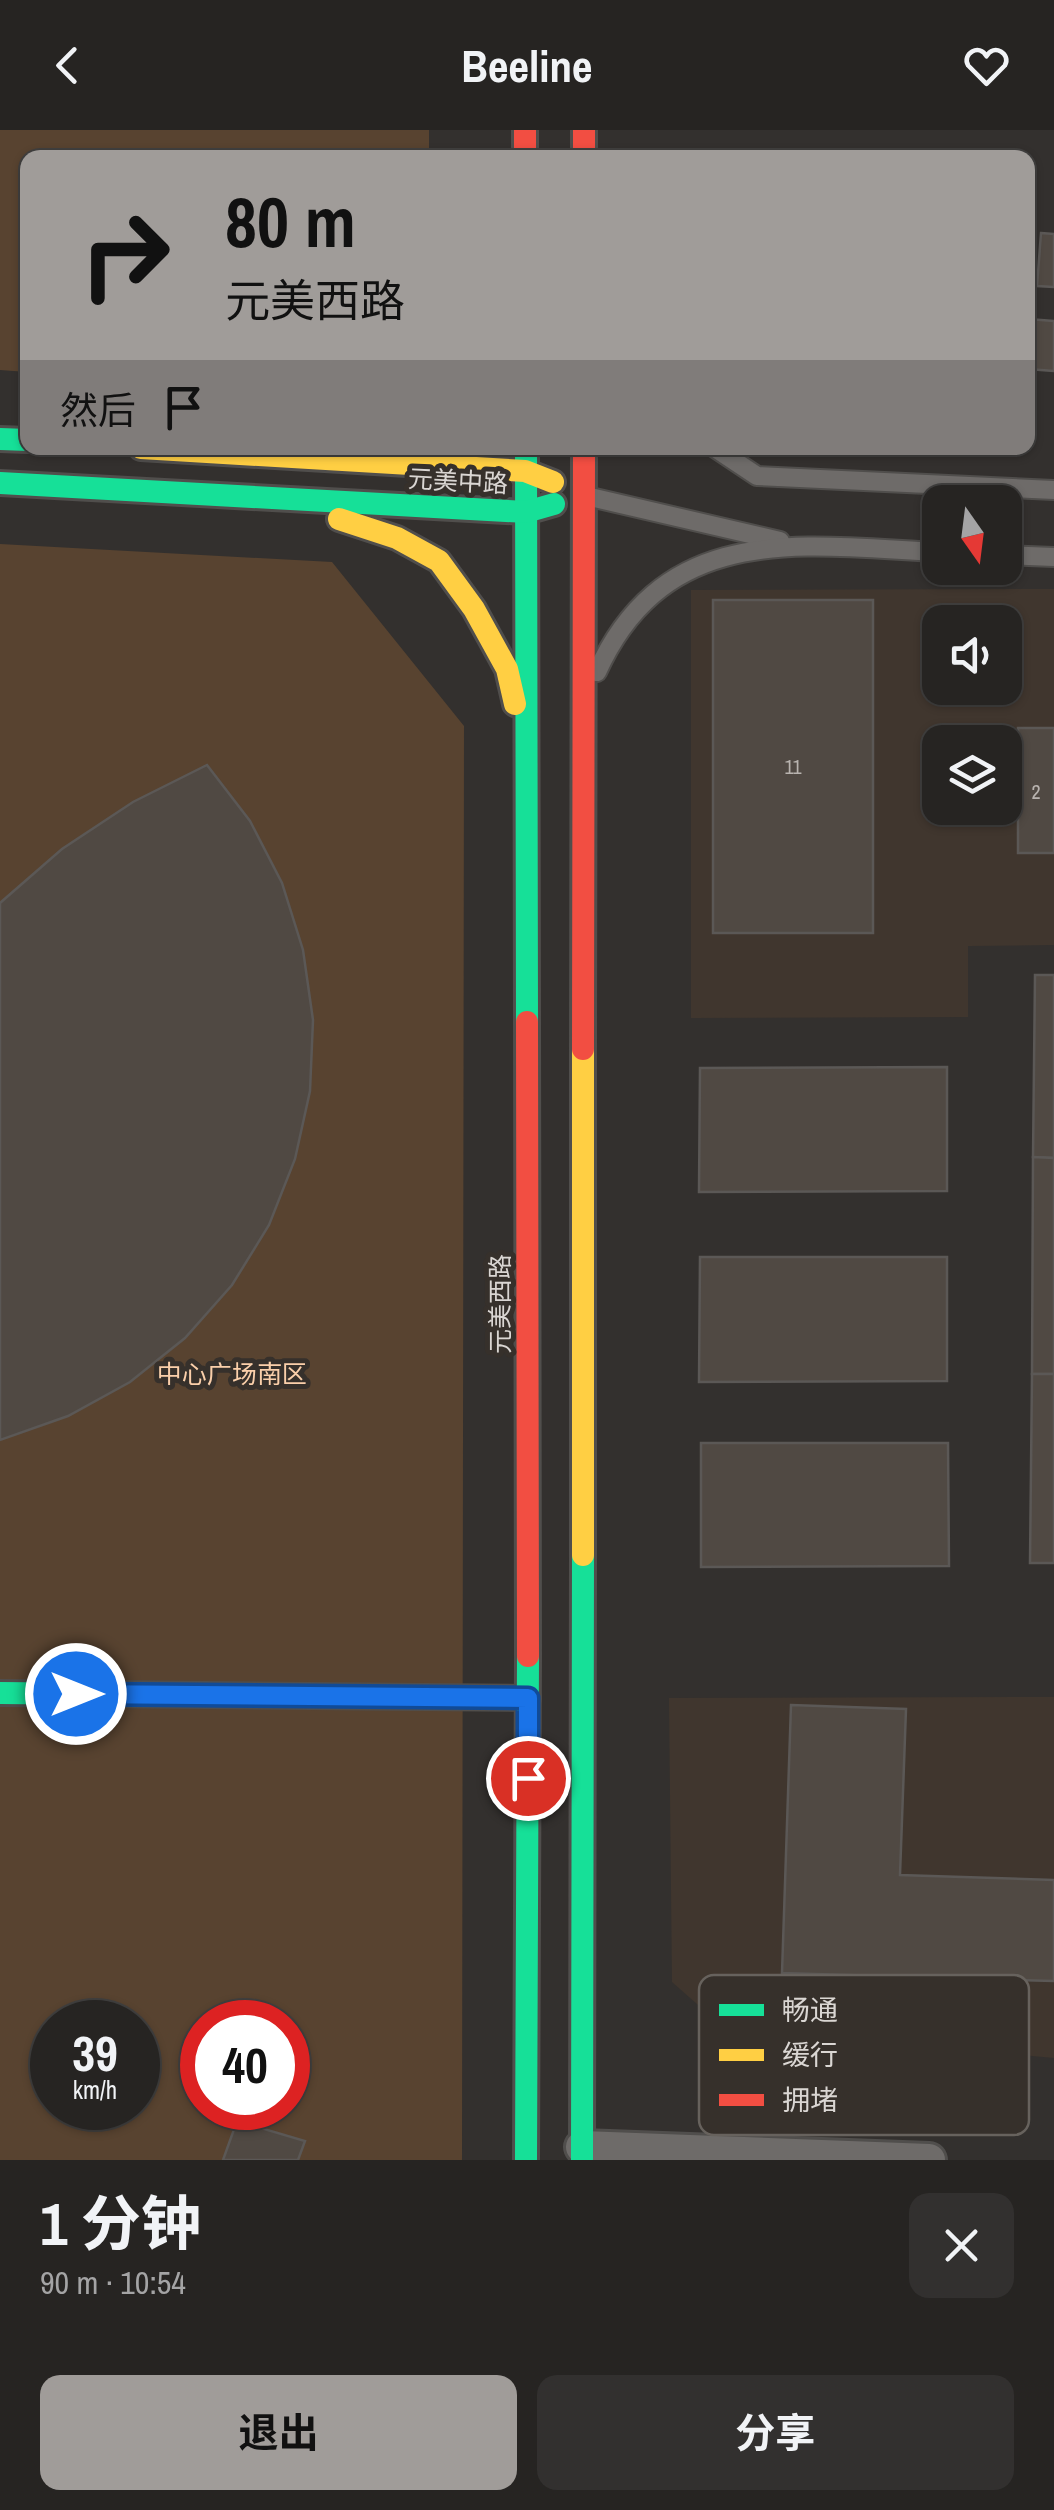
<!DOCTYPE html>
<html lang="zh">
<head>
<meta charset="utf-8">
<style>
	body { margin:0; font-family:"Archivo Narrow","Noto Sans SC",sans-serif; background:#32302f; color:#f1f3f6; height:100vh; display:flex; flex-direction:column; font-size:38px; white-space:nowrap }
	* { box-sizing:border-box; margin:0 }
	p { font-size:32px; color:#a4a4a5 }
	.icon { flex:none; width:55px; height:55px; fill:none; stroke:currentColor; stroke-width:2; stroke-linecap:round; stroke-linejoin:round }
	.map { position:relative; height:2030px; overflow:hidden }
	.details { display:flex; flex-direction:column; background:#262422; flex:1 }
	.details>* { flex:none }
	.hud { position:absolute; left:20px; top:20px; width:1015px; height:305px; border-radius:20px; box-shadow:0 2px 8px #0004,0 0 0 2px #424140; background:#a09c99; color:#111; overflow:hidden }
	.needle { width:65px; rotate:166deg }
	.buttons { position:absolute; left:922px; top:355px; display:grid; gap:20px }
	.buttons a { display:grid; place-items:center; width:100px; height:100px; border-radius:20px; background:#262422; box-shadow:0 2px 8px #0004,0 0 0 2px #424140; font-size:50px }
	.speed { position:absolute; left:30px; top:1870px; display:flex; gap:20px; font-size:50px; font-weight:700; text-align:center }
	.speed>* { display:grid; place-content:center; width:130px; height:130px; border-radius:50%; background:#262422; box-shadow:0 2px 8px #0004,0 0 0 2px #424140; line-height:1 }
	.speed small { font-size:25px; font-weight:400 }
	.speed .limit { border:15px solid #d22; background:#fff; color:#111 }
	.pin { position:absolute; display:grid; place-items:center; width:85px; height:85px; color:#fff; margin:-42px; border:5px solid #fff; border-radius:50%; box-shadow:0 2px 10px #0007 }
	.me { position:absolute; width:110px; margin:-55px; rotate:90deg; stroke-linejoin:round; filter:drop-shadow(0 0 8px #0008) }
	.turn { display:flex; align-items:center; gap:35px; height:210px; padding:0 40px; font-size:45px }
	.turn .icon { width:130px; height:130px; stroke-width:2.5 }
	.turn b { display:block; font-size:70px; line-height:85px }
	.then { display:flex; align-items:center; height:95px; padding:0 40px; background:#0003; gap:20px; font-size:38px }
	.round { display:grid; place-items:center; flex:none; width:105px; height:105px; border-radius:20px; background:#32302f }
	.headline { display:flex; align-items:center; justify-content:space-between; height:170px; padding:0 40px }
	h1 { font-size:60px; font-weight:700; line-height:75px }
	.button { display:flex; gap:20px; margin-top:auto; padding:20px 40px }
	.button a { flex:1; height:115px; border-radius:20px; background:#a09c99; color:#111; font-size:40px; font-weight:700; line-height:115px; text-align:center }
	.button a+a { background:#32302f; color:#f1f3f6 }
	header { display:flex; justify-content:space-between; align-items:center; height:130px; padding:0 40px; background:#262422; font-size:45px; font-weight:700 }
	.map>svg:first-child { display:block }
	.built { fill:#40362e; fill-rule:evenodd }
	.green { fill:#584330; fill-rule:evenodd }
	.building { fill:#504943; stroke:#5b5856; stroke-width:2.5 }
	.lines { fill:none; stroke-linecap:round; stroke-linejoin:round }
	.lane-casing { stroke:#504e4c; stroke-width:22 }
	.street-casing { stroke:#504e4c; stroke-width:38 }
	.fast-casing { stroke:#504e4c; stroke-width:28 }
	.slow-casing { stroke:#504e4c; stroke-width:28 }
	.jam-casing { stroke:#504e4c; stroke-width:28 }
	.lane { stroke:#6e6b69; stroke-width:18 }
	.street { stroke:#6e6b69; stroke-width:32 }
	.fast { stroke:#16e098; stroke-width:22 }
	.slow { stroke:#ffcf43; stroke-width:22 }
	.jam { stroke:#f24e42; stroke-width:22 }
	.route-casing { stroke:#114b97; stroke-width:25 }
	.route { stroke:#1a73e8; stroke-width:18 }
	.labels { text-anchor:middle; dominant-baseline:central; stroke-width:10; stroke-linejoin:round; paint-order:stroke }
	.number-label { font-size:20px; fill:#b8b3af }
	.street-label { font-size:25px; fill:#dad6d3; stroke:#36302b }
	.park-label { font-size:25px; fill:#facfaa; stroke:#36302b }
	.key { fill:#36302b; stroke:#67625d; stroke-width:2.5 }
	.key-label { font-size:28px; fill:#dad6d3 }
</style>
</head>
<body>
<header><svg class="icon" aria-label="back" viewBox="0 0 24 24"><path d="M15 5l-7 7 7 7"/></svg>Beeline<svg class="icon" aria-label="heart" viewBox="0 0 24 24"><path d="M12 20l-8-8c-3-5 5-10 8-4 3-6 11-1 8 4z"/></svg></header>
<div class="map">
<svg width="1054" height="2030" viewBox="0 0 1054 2030">
	<rect width="100%" height="100%" fill="#33302e"/>
	<g class="built">
		<path d="M 1054,459 L 1054,815 L 968,816 L 968,887 L 691,888 L 691,460 ZM 940,492 L 1005,492 L 1005,558 L 940,558 ZM 940,612 L 1005,612 L 1005,678 L 940,678 Z"/>
		<polygon points="1054,1567 1054,1928 723,1897 672,1852 669,1568"/>
	</g>
	<g class="green">
		<polygon points="0,0 429,0 429,27 28,28 27,242 0,240"/>
		<path d="M 0,414 L 332,432 L 464,596 L 462,2030 L 0,2030 ZM 52,1892 L 138,1892 L 138,1978 L 52,1978 ZM 202,1892 L 288,1892 L 288,1978 L 202,1978 Z"/>
	</g>
	<g class="building">
		<polygon points="1041,103 1054,104 1054,157 1037,156"/>
		<polygon points="1028,189 1054,191 1054,241 1028,239"/>
		<rect x="713" y="470" width="160" height="333"/>
		<rect x="1018" y="598" width="36" height="125"/>
		<polygon points="207,635 250,691 282,753 303,820 313,890 310,961 295,1029 269,1095 232,1155 185,1208 130,1252 68,1286 0,1310 0,773 62,719 133,672"/>
		<polygon points="1035,845 1054,845 1054,1028 1033,1027"/>
		<polygon points="947,937 947,1061 699,1062 700,938"/>
		<polygon points="1033,1027 1054,1028 1054,1244 1032,1244"/>
		<polygon points="700,1127 947,1127 947,1251 699,1252"/>
		<polygon points="1032,1244 1054,1244 1054,1433 1030,1433"/>
		<polygon points="701,1313 948,1313 949,1436 701,1437"/>
		<polygon points="791,1575 906,1579 900,1745 1054,1750 1054,1851 782,1843"/>
		<polygon points="237,1991 305,2011 298,2030 223,2030"/>
	</g>
	<g class="lines">
		<defs>
			<g id="lane">
				<polyline points="715,318 757,346 1054,360"/>
				<polyline points="586,366 780,411"/>
				<polyline points="1005,425 1054,427"/>
				<path d="M 597,542 C 666,390 803,416 940,422"/>
			</g>
			<polyline id="street" points="582,2017 929,2030"/>
			<g id="fast">
				<polyline points="0,309 28,310"/>
				<polyline points="526,318 527,892"/>
				<polyline points="0,353 526,382 554,374"/>
				<polyline points="0,1563 528,1568"/>
				<polyline points="526,2030 528,1526"/>
				<polyline points="582,2030 583,1425"/>
			</g>
			<g id="slow">
				<polyline points="141,318 525,341 553,352"/>
				<polyline points="339,389 397,408 439,431 474,479 507,539 515,574"/>
				<polyline points="583,1425 583,919"/>
			</g>
			<g id="jam">
				<polyline points="525,0 525,28"/>
				<polyline points="584,0 584,28"/>
				<polyline points="527,892 528,1526"/>
				<polyline points="583,919 584,318"/>
			</g>
		</defs>
		<use href="#lane" class="lane-casing"/>
		<use href="#street" class="street-casing"/>
		<use href="#fast" class="fast-casing"/>
		<use href="#slow" class="slow-casing"/>
		<use href="#jam" class="jam-casing"/>
		<use href="#lane" class="lane"/>
		<use href="#street" class="street"/>
		<use href="#fast" class="fast"/>
		<use href="#slow" class="slow"/>
		<use href="#jam" class="jam"/>
	</g>
	<g class="lines">
		<defs>
			<polyline id="route" points="76,1564 528,1568 528,1648"/>
		</defs>
		<use href="#route" class="route-casing"/>
		<use href="#route" class="route"/>
	</g>
	<g class="labels">
		<g class="number-label">
			<text x="793" y="636">11</text>
			<text x="1036" y="661">2</text>
		</g>
		<g class="street-label">
			<text transform="translate(458 351) rotate(3)">元美中路</text>
			<text transform="translate(500 1174) rotate(-90)">元美西路</text>
		</g>
		<g class="park-label">
			<text x="232" y="1244">中心广场南区</text>
		</g>
	</g>
	<rect x="699" y="1845" width="330" height="160" rx="15" class="key"/>
	<rect x="719" y="1874" width="45" height="12" fill="#16e098"/>
	<rect x="719" y="1919" width="45" height="12" fill="#ffcf43"/>
	<rect x="719" y="1964" width="45" height="12" fill="#f24e42"/>
	<g class="key-label">
		<text x="782" y="1890">畅通</text>
		<text x="782" y="1935">缓行</text>
		<text x="782" y="1980">拥堵</text>
	</g>
</svg>
<div class="buttons">
<a><svg class="needle" viewBox="-14 -14 28 28"><path d="M0-13l5 13h-10z" fill="#e53935"/><path d="M0 13l5-13h-10z" fill="#a4a4a5"/></svg></a>
<a><svg class="icon" aria-label="sound" viewBox="0 0 24 24"><path d="M4 9h4l5-4v14l-5-4H4zM17 9q2 3 0 6"/></svg></a>
<a><svg class="icon" aria-label="layers" viewBox="0 0 24 24"><path d="M12 4l9 5-9 5-9-5zM3 14l9 5 9-5"/></svg></a>
</div>
<div class="speed"><div>39<small>km/h</small></div><div class="limit">40</div></div>
<div class="pin" style="left:528px;top:1648px;background:#d93025"><svg class="icon" aria-label="arrive" viewBox="0 0 24 24"><path d="M6 21V4h12l-3 4 3 4H6"/></svg></div>
<svg class="me" style="left:76px;top:1564px" viewBox="-20 -20 40 40"><circle r="17" fill="#1a73e8" stroke="#fff" stroke-width="3"/><path d="M0-11L8 9 0 5-8 9z" fill="#fff"/></svg>
<div class="hud">
<div class="turn"><svg class="icon" aria-label="right" viewBox="0 0 24 24"><path d="M7 20v-9h11M14 6l5 5-5 5"/></svg><div><b>80 m</b>元美西路</div></div>
<div class="then">然后<svg class="icon" aria-label="arrive" viewBox="0 0 24 24"><path d="M6 21V4h12l-3 4 3 4H6"/></svg></div>
</div>
</div>
<section class="details">
<div class="headline"><div><h1>1 分钟</h1><p>90 m · 10:54</p></div><a class="round"><svg class="icon" aria-label="close" viewBox="0 0 24 24"><path d="M6 6l12 12M18 6L6 18"/></svg></a></div>
<div class="button"><a>退出</a><a>分享</a></div>
</section>
</body>
</html>
